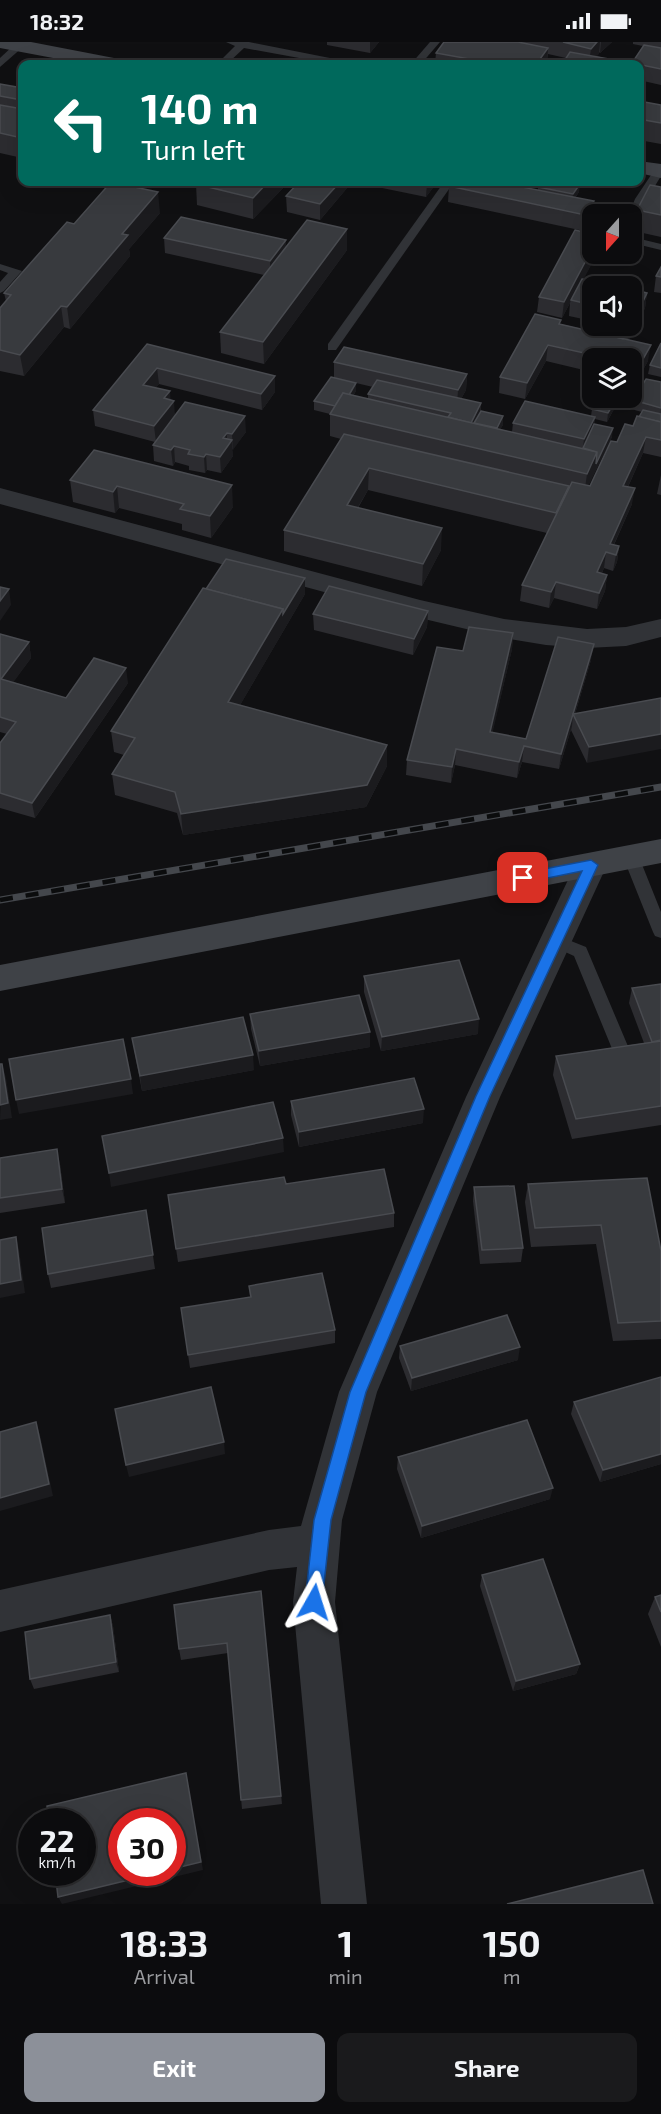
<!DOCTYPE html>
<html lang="en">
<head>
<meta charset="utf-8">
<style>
	body { margin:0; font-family:"Exo 2",sans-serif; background:#1a1a1c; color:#f1f3f6; height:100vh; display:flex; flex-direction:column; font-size:22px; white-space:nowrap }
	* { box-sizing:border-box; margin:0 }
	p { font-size:20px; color:#9a9b9e }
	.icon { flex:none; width:33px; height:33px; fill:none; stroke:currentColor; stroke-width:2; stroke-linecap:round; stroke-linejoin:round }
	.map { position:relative; height:1862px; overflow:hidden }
	.details { display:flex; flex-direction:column; background:#0c0c0e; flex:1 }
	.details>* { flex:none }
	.hud { position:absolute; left:18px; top:18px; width:626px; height:126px; border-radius:12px; box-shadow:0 6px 24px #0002,0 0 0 2px #2c2c2e; background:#00695c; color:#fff; overflow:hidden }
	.needle { width:39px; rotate:201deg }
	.fabs { position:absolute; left:582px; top:162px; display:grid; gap:12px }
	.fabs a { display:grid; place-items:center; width:60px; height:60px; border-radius:12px; background:#0c0c0e; box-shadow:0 6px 24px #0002,0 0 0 2px #2c2c2e; font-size:30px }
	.speed { position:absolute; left:18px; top:1766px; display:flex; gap:12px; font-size:30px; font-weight:700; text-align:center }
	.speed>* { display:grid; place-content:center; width:78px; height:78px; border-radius:50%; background:#0c0c0e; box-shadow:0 6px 24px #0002,0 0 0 2px #2c2c2e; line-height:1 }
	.speed small { font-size:15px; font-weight:400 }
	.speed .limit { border:9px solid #d22; background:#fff; color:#111 }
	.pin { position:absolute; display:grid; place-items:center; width:51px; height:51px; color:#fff; margin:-26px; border-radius:12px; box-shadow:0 3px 9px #0006 }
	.me { position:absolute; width:66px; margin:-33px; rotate:6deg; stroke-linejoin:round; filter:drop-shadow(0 0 4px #0008) }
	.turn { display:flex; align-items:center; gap:21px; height:126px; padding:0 24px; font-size:27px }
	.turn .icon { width:78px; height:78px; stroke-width:2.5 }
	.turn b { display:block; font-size:42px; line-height:51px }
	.eta { display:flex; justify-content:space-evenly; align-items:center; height:102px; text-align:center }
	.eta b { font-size:36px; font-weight:700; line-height:42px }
	.action { display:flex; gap:12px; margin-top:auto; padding:12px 24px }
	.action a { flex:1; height:69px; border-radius:12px; background:#8c9099; color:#fff; font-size:24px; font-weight:700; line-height:69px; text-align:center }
	.action a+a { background:#1a1a1c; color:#f1f3f6 }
	.status { display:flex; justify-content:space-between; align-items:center; height:42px; padding:0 30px; background:#0c0c0e; direction:ltr }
	.status svg { height:16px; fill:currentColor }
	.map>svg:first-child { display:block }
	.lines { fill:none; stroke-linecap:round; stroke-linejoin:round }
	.lane { fill:#313337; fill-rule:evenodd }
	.street { fill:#313337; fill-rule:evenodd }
	.secondary { fill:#3f4247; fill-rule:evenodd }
	.rail-casing { stroke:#44474c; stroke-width:7 }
	.rail { stroke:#0b0c0d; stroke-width:4.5; stroke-dasharray:13; stroke-linecap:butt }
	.wall { fill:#2c2c30; fill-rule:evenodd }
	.shaded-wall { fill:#1b1b1e }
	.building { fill:#383a3e; stroke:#494b50; stroke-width:1.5 }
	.route { fill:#1a73e8; stroke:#114b97; stroke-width:1.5 }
</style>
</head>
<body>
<div class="status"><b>18:32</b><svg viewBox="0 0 49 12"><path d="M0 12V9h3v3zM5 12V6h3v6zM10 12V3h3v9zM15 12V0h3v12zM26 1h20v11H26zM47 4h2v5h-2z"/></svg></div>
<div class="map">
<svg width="661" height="1862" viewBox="0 0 661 1862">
	<rect width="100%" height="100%" fill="#101012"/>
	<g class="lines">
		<g class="lane">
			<polygon points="226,0 249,0 345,19 350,22 332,22 244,6 227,22 217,22 235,4"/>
			<polygon points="430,0 440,0 421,22 411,22"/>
			<polygon points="15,2 24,4 0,25 0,16"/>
			<polygon points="661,126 661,134 647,157 638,178 632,181 632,172 629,172 635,157 655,127"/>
			<polygon points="444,140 454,140 336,308 328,308 328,302"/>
			<polygon points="632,195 661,202 661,208 632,201"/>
			<polygon points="0,222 22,229 4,249 0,251 0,240 8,231 0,228"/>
			<polygon points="631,809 637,811 639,815 661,870 661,896 655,894 653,890 623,815 625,811"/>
			<polygon points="556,893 586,905 630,1009 627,1014 621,1016 615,1014 574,914 550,903 548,899 550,895"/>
		</g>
		<g class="street">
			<polygon points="0,446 420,558 504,577 587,587 626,585 661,577 661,595 626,604 587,606 546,603 504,596 420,576 0,462"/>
			<polygon points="591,811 602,815 607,823 500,1055 377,1350 342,1478 335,1560 367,1862 321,1862 293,1560 297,1525 269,1528 0,1590 0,1548 269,1488 301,1484 339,1350 466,1055 575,823 580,815"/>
		</g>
		<g class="secondary">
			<polygon points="0,0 31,0 114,16 121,18 124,22 85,22 0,6"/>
			<polygon points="639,119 661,122 661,136 639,131"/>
			<polygon points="661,797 661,821 0,949 0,923"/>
		</g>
		<defs>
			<polyline id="rail" points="0,858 661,745"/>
		</defs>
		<use href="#rail" class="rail-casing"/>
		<use href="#rail" class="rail"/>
	</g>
	<g class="wall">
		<polygon points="327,0 379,0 370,11 327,3"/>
		<path d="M 444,0 L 612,0 L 600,11 L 599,10 L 596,14 L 609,17 L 608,22 L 435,22 L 436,11 ZM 548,12 L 566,16 L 563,21 L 547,18 Z"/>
		<polygon points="633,0 661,0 661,43 639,38 639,22 632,22 643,4 633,2"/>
		<polygon points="0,42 22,46 22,116 0,111"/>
		<polygon points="639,59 661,63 661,102 639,98"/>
		<polygon points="129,140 165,140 159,146"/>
		<polygon points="289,140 253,177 197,163 196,142"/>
		<polygon points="353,140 435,140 435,143 426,155"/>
		<polygon points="453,140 533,140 529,146 538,148 538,145 579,150 575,156 594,159 592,175 584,189 448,160 449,144"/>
		<polygon points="661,145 661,195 634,189 637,168"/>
		<polygon points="347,146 320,178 287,170 286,154"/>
		<polygon points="160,171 129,207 130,214 70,287 64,285 24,334 0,329 0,266 6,259 4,251 74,182"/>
		<polygon points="164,196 286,198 286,205 347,208 264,322 221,311 220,290 264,233 165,211"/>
		<polygon points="592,212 597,212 583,237 592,244 592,279 569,274 570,261 562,276 537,270 539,255"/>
		<polygon points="661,225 661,251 654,250 656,234"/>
		<polygon points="632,247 647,251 645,266 629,298 648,319 636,340 632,339 632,316 592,316 592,330 546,319 525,357 499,351 500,335 561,282 591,289 591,284 632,284"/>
		<polygon points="661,301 661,335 648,332 650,323"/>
		<polygon points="147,302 275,334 275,350 262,368 159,342 155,346 170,358 175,373 246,390 232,408 233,414 221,431 207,428 205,431 189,428 189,424 175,420 173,424 154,419 153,403 155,400 95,384 93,368"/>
		<path d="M 334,320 L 467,332 L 466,348 L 461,357 L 481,361 L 481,369 L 503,383 L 500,387 L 512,390 L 513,381 L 591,374 L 592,367 L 598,356 L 620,356 L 607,380 L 595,377 L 594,382 L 612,395 L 588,444 L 590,444 L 617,400 L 633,384 L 639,375 L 642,370 L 631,367 L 633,358 L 661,340 L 661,415 L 643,411 L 628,445 L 632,462 L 614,503 L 619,504 L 617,520 L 613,529 L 604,526 L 602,531 L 607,533 L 605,549 L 597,567 L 554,556 L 549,566 L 520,559 L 522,543 L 547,491 L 368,448 L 358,466 L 441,508 L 422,544 L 284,509 L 284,488 L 341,397 L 330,394 L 330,372 L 314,368 L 314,359 L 334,335 ZM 356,341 L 373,345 L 368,352 L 368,357 L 353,354 L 356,349 Z"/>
		<polygon points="94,408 233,465 211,496 182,488 182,482 119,466 115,471 73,460 70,438"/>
		<polygon points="661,433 661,453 657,452"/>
		<polygon points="305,536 305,552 240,663 387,724 366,765 183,793 177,771 115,753 112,732 124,713 114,710 111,689 206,547"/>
		<polygon points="428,569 427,585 413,613 314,588 313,572"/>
		<polygon points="513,591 512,607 492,691 526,697 591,618 575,672 661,656 587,721 571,688 572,684 559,727 522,720 517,736 455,723 451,741 406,733 407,718 463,609"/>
		<polygon points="0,592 29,600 31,616 13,640 66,656 128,641 35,776 0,766 0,701 7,692 0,690"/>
		<polygon points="364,934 478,992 381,1009 364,950"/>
		<polygon points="661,942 661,1083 572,1097 553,1033 556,1014 644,1001 629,961 632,946"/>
		<polygon points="250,972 370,1005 260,1024 251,987"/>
		<polygon points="132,996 254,1028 142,1049"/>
		<polygon points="291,1059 423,1081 299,1105 291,1073"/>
		<polygon points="0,1116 60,1122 65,1161 0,1171"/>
		<polygon points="286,1142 394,1171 394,1185 178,1220 168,1153"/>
		<polygon points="528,1142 661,1209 661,1297 613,1299 596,1202 531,1205 525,1160"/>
		<polygon points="474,1145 523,1206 521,1220 480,1222 473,1159"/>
		<polygon points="146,1168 155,1227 51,1246 48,1232"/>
		<polygon points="249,1244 335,1288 335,1301 190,1326 181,1266 250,1255"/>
		<polygon points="400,1304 518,1318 411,1349 399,1316"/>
		<polygon points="661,1335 661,1422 600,1440 571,1372 574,1360"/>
		<polygon points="398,1415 550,1457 421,1496 397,1427"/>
		<polygon points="482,1533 580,1622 576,1632 513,1649 480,1544"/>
		<polygon points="261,1549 282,1762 242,1767 228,1611 181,1618 179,1607"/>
		<polygon points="661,1553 661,1605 648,1572 655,1555"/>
		<polygon points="110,1573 113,1584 119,1630 34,1647 30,1637"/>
	</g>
	<g class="shaded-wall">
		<polygon points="370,0 379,0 370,11"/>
		<polygon points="597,0 600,0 599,12 589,22 591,7"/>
		<polygon points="601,0 612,0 600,11"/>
		<polygon points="548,6 547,21 540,17"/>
		<polygon points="158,140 165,140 159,146"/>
		<polygon points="268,140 289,140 253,177 253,156"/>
		<polygon points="340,140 348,140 347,146 320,178 320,162"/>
		<polygon points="427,140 435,140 435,143 426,155"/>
		<polygon points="529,140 533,140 532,141 525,153 526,144"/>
		<polygon points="580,142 579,150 572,160 573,152"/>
		<polygon points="158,150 160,171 129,207 130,214 70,287 67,265 122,192"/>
		<polygon points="594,159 592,175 584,189 585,173"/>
		<polygon points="347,187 347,208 264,322 263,300"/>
		<polygon points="286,198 286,213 270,234 270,219"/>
		<polygon points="592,207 592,212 597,212 572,259 571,258 570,261 562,276 564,260"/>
		<polygon points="647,251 645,266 628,301 629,292 636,279 637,272"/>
		<polygon points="61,264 64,285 24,334 20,313"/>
		<polygon points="548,303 546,319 525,357 527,341"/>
		<polygon points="651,303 648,319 636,340 639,324"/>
		<polygon points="157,326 159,342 145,359 143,343"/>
		<polygon points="467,332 466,348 457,364 458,348"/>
		<polygon points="275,334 275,350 262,368 261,352"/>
		<polygon points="356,341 356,349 341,374 341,365"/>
		<polygon points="170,349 171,363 174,359 175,375 156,400 154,384 164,356"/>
		<polygon points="617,356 620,356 607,380 608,371"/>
		<polygon points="481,361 480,377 468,386"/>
		<polygon points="245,374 246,390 233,408 232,392"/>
		<polygon points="503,374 503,383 489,407 490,398"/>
		<polygon points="595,375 593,391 582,413 584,397"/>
		<polygon points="613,386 612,395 584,453 587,432 597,410"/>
		<polygon points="227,391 227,405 232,398 233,414 221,431 220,415 223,396"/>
		<polygon points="646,395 643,411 621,460 623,444"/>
		<polygon points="174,404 175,420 173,424 171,408"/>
		<polygon points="206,412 207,428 205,431 204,415"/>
		<polygon points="369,426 368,448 346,485 347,463"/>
		<polygon points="232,443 233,465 211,496 210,474"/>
		<polygon points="117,444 119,466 115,471 113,450"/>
		<polygon points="569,444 566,466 553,493 556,471"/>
		<polygon points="635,446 632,462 610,511 610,502"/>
		<polygon points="442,486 441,508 422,544 423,522"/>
		<polygon points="619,504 617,520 613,529 616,513"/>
		<polygon points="606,510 604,526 595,546 597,530"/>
		<polygon points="607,533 605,549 597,567 599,551"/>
		<polygon points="305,536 305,552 229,682 228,660 283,567"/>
		<polygon points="556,540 554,556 549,566 551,550"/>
		<polygon points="9,547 11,563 0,579 0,559"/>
		<polygon points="428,569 427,585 413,613 414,597"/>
		<polygon points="513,591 512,607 489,706 490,690"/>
		<polygon points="29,600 31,616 4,653 1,637"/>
		<polygon points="594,602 591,618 574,675 573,672 572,684 559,727 561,712"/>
		<polygon points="126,626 128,641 35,776 32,761"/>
		<polygon points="661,692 661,707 587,721 589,705"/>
		<polygon points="387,703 387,724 366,765 183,793 181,772"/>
		<polygon points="524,704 522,720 517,736 519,720"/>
		<polygon points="456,707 455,723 451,741 452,725"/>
		<polygon points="479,977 478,992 381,1009 382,995"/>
		<polygon points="370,990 370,1005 260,1024 259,1009"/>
		<polygon points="253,1013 254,1028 142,1049 140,1034"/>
		<polygon points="2,1022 6,1036 12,1076 0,1078"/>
		<polygon points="131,1037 133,1052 19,1072 16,1058"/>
		<polygon points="424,1067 423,1081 299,1105 299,1090"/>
		<polygon points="283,1096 284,1110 111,1145 109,1131"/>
		<polygon points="57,1107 60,1122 65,1161 62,1147"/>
		<polygon points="16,1195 19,1208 25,1251 0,1256 0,1242"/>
		<polygon points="520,1305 518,1318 411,1349 412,1336"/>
		<polygon points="36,1380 40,1393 53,1454 0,1469 0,1456"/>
		<polygon points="224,1400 225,1412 129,1435 126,1423"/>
		<polygon points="661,1412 661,1422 600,1440 603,1428"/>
		<polygon points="553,1446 550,1457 421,1496 422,1484"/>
		<polygon points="110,1573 113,1584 119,1630 116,1620"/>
		<polygon points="580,1622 576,1632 513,1649 516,1639"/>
		<polygon points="186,1731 203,1828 62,1862 58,1855 162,1830 172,1830"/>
	</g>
	<g class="building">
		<polygon points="444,0 518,0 548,6 540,17 563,21 570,10 609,17 605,22 497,22 436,11"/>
		<polygon points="563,0 597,0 591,7"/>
		<polygon points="644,3 661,6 661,27 632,21"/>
		<polygon points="0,42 22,46 22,58 0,54"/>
		<polygon points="639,59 661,63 661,81 639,77"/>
		<polygon points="0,63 22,67 22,96 0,91"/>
		<polygon points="111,140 158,150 122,192 128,193 67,265 61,264 20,313 0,308 0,266 11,253 4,251 67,180 74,182"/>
		<polygon points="198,140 268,140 253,156 196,142"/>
		<polygon points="299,140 340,140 320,162 286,154"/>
		<polygon points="453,140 497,140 594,159 585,173 449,144"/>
		<polygon points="503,140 529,140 526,144"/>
		<polygon points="541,140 568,140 580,142 573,152 538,145"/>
		<polygon points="650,143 661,145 661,173 637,168"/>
		<polygon points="181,175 286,198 270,219 164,196"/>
		<polygon points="307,178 347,187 263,300 220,290"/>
		<polygon points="575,188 592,192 592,207 564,260 539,255"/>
		<polygon points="661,225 661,235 656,234"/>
		<polygon points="582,237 617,244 592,244 592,263 571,258"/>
		<polygon points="632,247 647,251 637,272 632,271"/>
		<polygon points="535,272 561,278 559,282 651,303 639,324 632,322 632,316 607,316 548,303 527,341 500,335"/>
		<polygon points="632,278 636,279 629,292 626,291 623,297 603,292 605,287 591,284 592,281 592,284 632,284"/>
		<polygon points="661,301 661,326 650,323"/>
		<polygon points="147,302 275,334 261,352 157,326 143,343 170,349 164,356 174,359 154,384 93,368"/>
		<polygon points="344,305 467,332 458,348 334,320"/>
		<polygon points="331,335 356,341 349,353 343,351 335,364 314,359"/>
		<polygon points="646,337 661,340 661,366 633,358"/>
		<polygon points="377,338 481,361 471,381 448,375 451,371 368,352"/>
		<polygon points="343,351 597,410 587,432 330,372"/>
		<polygon points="598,356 617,356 608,371 592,367"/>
		<polygon points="525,359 595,375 584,397 513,381"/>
		<polygon points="185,360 245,374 232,392 227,391 223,396 232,398 220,415 206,412 204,415 188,412 190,408 174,404 171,408 153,403"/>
		<polygon points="643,368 661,372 661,380 639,375"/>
		<polygon points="481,369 503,374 497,386 474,381"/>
		<polygon points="637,374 661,380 661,398 646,395 623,444 635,446 610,502 619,504 616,513 606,510 597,530 607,533 599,551 556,540 551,550 522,543 572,440 590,444 611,399 617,400 625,382 633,384"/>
		<polygon points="594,382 613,386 596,422 597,410 583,406"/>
		<polygon points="344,392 569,444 556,471 369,426 347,463 442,486 423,522 284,488"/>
		<polygon points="94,408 232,443 210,474 180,467 184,462 117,444 113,450 70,438"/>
		<polygon points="226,517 305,536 283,572 283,567 206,547"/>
		<polygon points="329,544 428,569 414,597 313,572"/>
		<polygon points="0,545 9,547 0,559"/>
		<polygon points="203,546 283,567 228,660 387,703 367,743 181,772 175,750 112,732 135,696 111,689"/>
		<polygon points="469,585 513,591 490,690 526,697 558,595 594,602 561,712 524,704 519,720 456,707 452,725 407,718 437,605 463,609"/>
		<polygon points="0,592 29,600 1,637 66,656 94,616 126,626 32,761 0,751 0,701 16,680 0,675"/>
		<polygon points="661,656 661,692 589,705 573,672"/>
		<polygon points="459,918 479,977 382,995 364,934"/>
		<polygon points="661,942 661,998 652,1000 632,946"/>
		<polygon points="359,953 370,990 259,1009 250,972"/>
		<polygon points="243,975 253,1013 140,1034 132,996"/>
		<polygon points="123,997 131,1037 16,1058 9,1017"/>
		<polygon points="661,999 661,1064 576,1077 556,1014"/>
		<polygon points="0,1022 2,1022 8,1061 0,1063"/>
		<polygon points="414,1036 424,1067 299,1090 291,1059"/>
		<polygon points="273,1060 283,1096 109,1131 102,1094"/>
		<polygon points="57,1107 62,1147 0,1156 0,1116"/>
		<polygon points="384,1127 394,1171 176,1207 168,1153 284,1135 286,1142"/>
		<polygon points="647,1136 661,1209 661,1279 618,1281 601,1183 535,1186 528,1142"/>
		<polygon points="514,1144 523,1206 482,1208 474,1145"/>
		<polygon points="146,1168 153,1213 48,1232 42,1186"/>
		<polygon points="16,1195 21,1238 0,1242 0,1198"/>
		<polygon points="322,1231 335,1288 188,1313 181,1266 251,1255 249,1244"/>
		<polygon points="507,1273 520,1305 412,1336 400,1304"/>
		<polygon points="661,1335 661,1412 603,1428 574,1360"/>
		<polygon points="211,1345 224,1400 126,1423 115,1367"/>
		<polygon points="527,1378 553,1446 422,1484 398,1415"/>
		<polygon points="36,1380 49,1442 0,1456 0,1390"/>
		<polygon points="543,1517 580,1622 516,1639 482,1533"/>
		<polygon points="261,1549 281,1754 241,1758 227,1601 179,1607 174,1563"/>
		<polygon points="661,1553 661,1570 655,1555"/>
		<polygon points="110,1573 116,1620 30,1637 25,1590"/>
		<polygon points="186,1731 201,1820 172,1827 172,1779 122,1779 122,1830 162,1830 58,1855 55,1830 82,1830 82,1779 49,1779 47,1764"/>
		<polygon points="643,1828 653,1862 507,1862"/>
	</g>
	<polygon class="route" points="591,818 598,823 490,1054 366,1350 331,1478 322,1560 320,1566 314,1568 308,1566 305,1560 314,1478 350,1350 476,1054 582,829 523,841 517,836 523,831"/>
</svg>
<div class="fabs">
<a><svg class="needle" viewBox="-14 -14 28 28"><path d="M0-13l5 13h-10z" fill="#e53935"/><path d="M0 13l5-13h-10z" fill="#9a9b9e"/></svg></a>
<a><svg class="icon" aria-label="sound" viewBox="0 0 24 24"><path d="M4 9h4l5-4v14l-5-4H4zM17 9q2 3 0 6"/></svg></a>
<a><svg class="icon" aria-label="layers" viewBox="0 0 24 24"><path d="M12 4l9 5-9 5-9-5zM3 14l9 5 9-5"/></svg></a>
</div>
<div class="speed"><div>22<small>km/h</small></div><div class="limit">30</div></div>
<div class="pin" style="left:523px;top:836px;background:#d93025"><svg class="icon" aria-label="arrive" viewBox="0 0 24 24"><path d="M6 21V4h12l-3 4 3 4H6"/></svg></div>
<svg class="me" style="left:314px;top:1560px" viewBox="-20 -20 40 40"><path d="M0-17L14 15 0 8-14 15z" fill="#1a73e8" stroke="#fff" stroke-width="4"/></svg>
<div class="hud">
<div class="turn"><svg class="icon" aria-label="left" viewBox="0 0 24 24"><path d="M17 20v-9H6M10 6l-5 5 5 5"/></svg><div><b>140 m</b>Turn left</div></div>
</div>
</div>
<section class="details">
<div class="eta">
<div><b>18:33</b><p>Arrival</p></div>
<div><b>1</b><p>min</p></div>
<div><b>150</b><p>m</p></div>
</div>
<div class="action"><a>Exit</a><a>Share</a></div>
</section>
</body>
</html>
